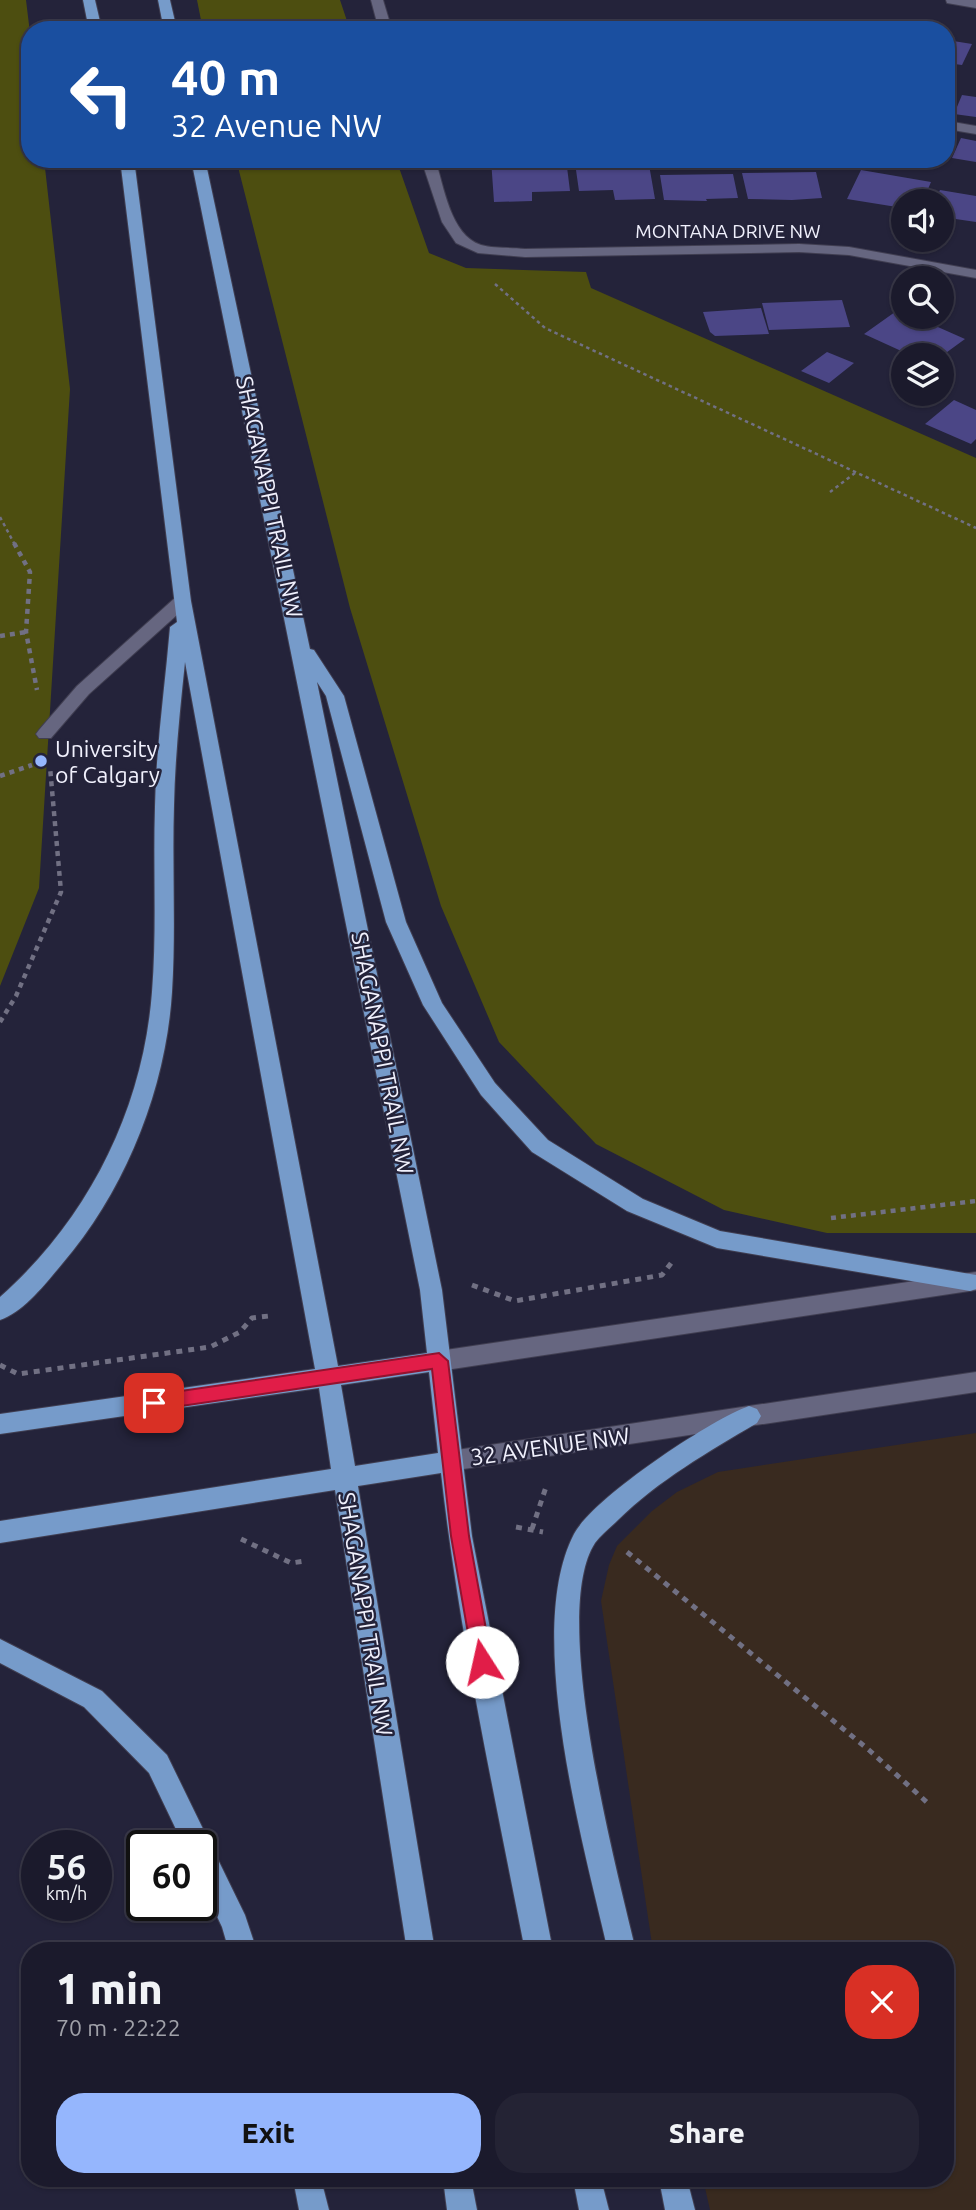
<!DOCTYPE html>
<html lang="en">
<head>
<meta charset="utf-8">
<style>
	body { margin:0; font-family:Ubuntu,sans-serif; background:#242334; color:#f1f3f6; height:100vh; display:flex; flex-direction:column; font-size:26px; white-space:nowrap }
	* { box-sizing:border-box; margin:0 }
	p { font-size:23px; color:#a0a1a9 }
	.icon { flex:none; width:38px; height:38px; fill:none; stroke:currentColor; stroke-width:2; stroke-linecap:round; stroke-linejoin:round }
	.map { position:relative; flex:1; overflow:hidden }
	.drawer { position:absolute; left:21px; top:1942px; width:933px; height:245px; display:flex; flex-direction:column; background:#1b1a2c; border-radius:28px; box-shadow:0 2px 5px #0004,0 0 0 2px #393848 }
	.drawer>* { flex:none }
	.top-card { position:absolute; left:21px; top:21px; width:934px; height:147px; border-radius:28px; box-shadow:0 2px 5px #0004,0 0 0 2px #393848; background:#1a4fa0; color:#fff; overflow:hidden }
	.fabs { position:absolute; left:891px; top:189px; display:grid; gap:14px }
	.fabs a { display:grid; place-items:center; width:63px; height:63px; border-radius:50%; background:#1b1a2c; box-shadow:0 2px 5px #0004,0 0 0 2px #393848; font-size:35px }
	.speed { position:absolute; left:21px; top:1830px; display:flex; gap:14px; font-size:35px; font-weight:700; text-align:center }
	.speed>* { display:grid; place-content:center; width:91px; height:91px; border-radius:50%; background:#1b1a2c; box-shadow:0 2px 5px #0004,0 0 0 2px #393848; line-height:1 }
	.speed small { font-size:18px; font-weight:400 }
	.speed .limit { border:4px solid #111; border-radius:10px; background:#fff; color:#111 }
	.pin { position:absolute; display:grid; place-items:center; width:60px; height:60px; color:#fff; margin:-30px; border-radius:14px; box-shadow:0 4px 10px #0006 }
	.me { position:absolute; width:77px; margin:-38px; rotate:350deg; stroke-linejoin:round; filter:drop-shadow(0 0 5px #0008) }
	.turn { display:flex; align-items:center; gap:24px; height:147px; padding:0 35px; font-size:32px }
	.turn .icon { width:91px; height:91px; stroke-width:2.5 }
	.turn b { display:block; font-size:49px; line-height:60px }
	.round { display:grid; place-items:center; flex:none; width:74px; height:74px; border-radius:28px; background:#242334 }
	.overview { display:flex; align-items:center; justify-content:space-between; height:119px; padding:0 35px }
	h1 { font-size:42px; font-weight:800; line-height:52px }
	.button { display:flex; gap:14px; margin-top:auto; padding:14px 35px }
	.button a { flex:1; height:80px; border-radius:28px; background:#95b6fd; color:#111; font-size:28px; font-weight:800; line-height:80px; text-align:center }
	.button a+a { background:#242334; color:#f1f3f6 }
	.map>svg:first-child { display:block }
	.commercial { fill:#392a1f }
	.green { fill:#4d4e10 }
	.building { fill:#4b4686 }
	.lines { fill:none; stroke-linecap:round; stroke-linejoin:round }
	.minor-casing { stroke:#403e51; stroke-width:2 }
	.major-casing { stroke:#403e51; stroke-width:2 }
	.path-far2 { stroke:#717083; stroke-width:2.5; stroke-dasharray:3.5 3.5; stroke-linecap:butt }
	.path-far1 { stroke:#717083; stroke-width:4.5; stroke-dasharray:5 5; stroke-linecap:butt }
	.path { stroke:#717083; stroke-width:5; stroke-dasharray:6 6; stroke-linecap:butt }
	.minor { fill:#666680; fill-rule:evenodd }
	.major { fill:#769bca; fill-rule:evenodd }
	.route { fill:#e11d48; stroke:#92132f; stroke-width:2 }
	.poi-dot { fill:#95b6fd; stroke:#24233a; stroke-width:2.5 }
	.labels { text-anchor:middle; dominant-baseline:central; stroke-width:5; stroke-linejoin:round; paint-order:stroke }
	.far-street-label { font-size:19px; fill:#f1f1fd; stroke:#24233a }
	.street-label { font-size:23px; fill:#f1f1fd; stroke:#24233a }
	.poi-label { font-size:23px; fill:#f1f1fd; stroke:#24233a; text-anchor:start }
</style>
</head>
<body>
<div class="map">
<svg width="976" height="2210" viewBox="0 0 976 2210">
	<rect width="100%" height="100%" fill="#24233a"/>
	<polygon class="commercial" points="976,1433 976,2210 710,2210 703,2179 945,2179 945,1951 653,1951 601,1601 609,1565 617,1546 652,1511 677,1492 718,1472"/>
	<g class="green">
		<polygon points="0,0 26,0 30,33 30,159 44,159 70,389 39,888 0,986"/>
		<polygon points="197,0 340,0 350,30 203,30"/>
		<polygon points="236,159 396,159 429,253 466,268 586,272 591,288 976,458 976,1233 827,1233 724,1210 596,1144 499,1042 441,906 350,608"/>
	</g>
	<g class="building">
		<polygon points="690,25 729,27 730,30 691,30"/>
		<polygon points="771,26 804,26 805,30 771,30"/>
		<polygon points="947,40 972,44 962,65 947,63"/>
		<polygon points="962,95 976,97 976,117 954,114"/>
		<polygon points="961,138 976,141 976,162 952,158"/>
		<polygon points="491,159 566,159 570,191 532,192 532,201 494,202"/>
		<polygon points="601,159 648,159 655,199 615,200 613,190 579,191 576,170 603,169"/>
		<polygon points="861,170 931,182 923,201 903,201 903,208 847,199"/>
		<polygon points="816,172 822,198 792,200 748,199 742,173"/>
		<polygon points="733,174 738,198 706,199 707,201 664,200 660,175"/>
		<polygon points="940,190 976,196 976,222 942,217 942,201 935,201"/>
		<polygon points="842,300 850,327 769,330 762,303"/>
		<polygon points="761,308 769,334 715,336 710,332 703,312"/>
		<polygon points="895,312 919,322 922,320 965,339 943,355 910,355 864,334"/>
		<polygon points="827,352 854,363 829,383 801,371"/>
		<polygon points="954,400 976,410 976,439 971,444 925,424"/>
	</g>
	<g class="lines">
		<defs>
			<g id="minor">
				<polygon points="371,0 383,0 392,30 379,30"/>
				<polygon points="946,0 976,0 976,8 947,3"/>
				<polygon points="947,121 976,126 976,134 947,129"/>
				<path d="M 421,159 L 435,159 C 444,186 450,235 481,245 C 494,249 511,247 525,249 L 799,244 L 849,247 L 976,270 L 976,278 L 849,255 L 799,252 L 525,257 L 478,253 L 456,243 L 442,222 Z"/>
				<polygon points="182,596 191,601 188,605 89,694 51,738 39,738 36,734 39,730 77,686 176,597"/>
				<polygon points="976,1272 976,1290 439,1371 431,1368 428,1361 431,1354 439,1351"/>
				<polygon points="976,1372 976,1392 450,1471 442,1468 438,1461 442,1454 450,1451"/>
			</g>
			<g id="major">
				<polygon points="83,0 95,0 102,30 89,30"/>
				<polygon points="158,0 170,0 177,30 164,30"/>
				<path d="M 120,159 L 134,159 L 191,601 L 338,1366 L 427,1353 L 420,1290 L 191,159 L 205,159 L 310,649 L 314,650 L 344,696 L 406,922 L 442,1003 L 495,1083 L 548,1140 L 643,1199 L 720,1231 L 976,1275 L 976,1289 L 970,1291 L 717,1248 L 627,1211 L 532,1152 L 481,1095 L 423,1005 L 386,922 L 326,696 L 317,682 L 442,1290 L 472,1536 L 553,1951 L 525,1951 C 494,1792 459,1633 441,1473 L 358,1486 L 435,1951 L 407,1951 L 335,1490 L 0,1543 L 0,1521 L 331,1469 L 319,1388 L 0,1434 L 0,1414 L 315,1369 L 185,662 C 180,710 175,757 174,805 C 172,867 176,930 172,992 C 166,1088 126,1190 62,1264 C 46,1283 24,1312 0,1320 L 0,1297 C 88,1219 143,1110 152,992 C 157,930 153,868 155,807 C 156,746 165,687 170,627 L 177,622 ZM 429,1372 L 438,1453 L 355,1466 L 341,1385 Z"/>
				<path d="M 749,1406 L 757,1409 L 761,1416 L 757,1423 C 708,1452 659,1480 618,1520 C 611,1527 601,1535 595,1543 C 549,1614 616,1867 636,1951 L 608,1951 C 584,1846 523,1632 574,1534 C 593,1498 710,1420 749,1406 Z"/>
				<polygon points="0,1639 102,1691 167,1755 245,1915 257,1951 229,1951 222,1927 201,1883 201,1846 184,1846 149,1773 84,1707 0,1663"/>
				<polygon points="293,2179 321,2179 329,2210 299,2210"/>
				<polygon points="443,2179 471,2179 477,2210 447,2210"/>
				<polygon points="573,2179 601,2179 609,2210 579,2210"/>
				<polygon points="659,2179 687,2179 695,2210 665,2210"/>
			</g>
		</defs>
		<use href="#minor" class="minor-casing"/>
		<use href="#major" class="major-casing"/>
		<g class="path-far2">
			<polyline points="495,284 545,328 976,528"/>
			<polyline points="830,492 855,473"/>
			<polyline points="0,517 15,545"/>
		</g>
		<g class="path-far1">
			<polyline points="14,543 30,572 26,632 37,690"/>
			<polyline points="0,636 26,632"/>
			<polyline points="0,776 32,765"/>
			<polyline points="0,1022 16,996 61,892 50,767"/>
			<polyline points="831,1218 976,1201"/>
		</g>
		<g class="path">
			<polyline points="472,1285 515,1301 662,1275 672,1262"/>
			<polyline points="0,1365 18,1374 210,1347 240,1332 252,1318 269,1316"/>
			<polyline points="516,1527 543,1532"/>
			<polyline points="532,1529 546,1487"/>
			<polyline points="241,1539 291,1563 305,1561"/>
			<polyline points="627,1552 869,1750 930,1805"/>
		</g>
		<use href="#minor" class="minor"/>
		<use href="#major" class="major"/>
	</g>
	<polygon class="route" points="439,1353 448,1361 469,1536 492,1662 489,1668 482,1671 476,1668 473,1662 451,1536 432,1369 154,1410 145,1403 154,1395"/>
	<circle class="poi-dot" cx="41" cy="761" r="7"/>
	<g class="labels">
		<g class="far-street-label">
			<text x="728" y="231">MONTANA DRIVE NW</text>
		</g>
		<g class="street-label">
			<text transform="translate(270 497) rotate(78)">SHAGANAPPI TRAIL NW</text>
			<text transform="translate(383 1053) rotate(79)">SHAGANAPPI TRAIL NW</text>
			<text transform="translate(550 1446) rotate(-8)">32 AVENUE NW</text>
			<text transform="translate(366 1614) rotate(81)">SHAGANAPPI TRAIL NW</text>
		</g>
		<g class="poi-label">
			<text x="55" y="748">University<tspan x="55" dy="26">of Calgary</tspan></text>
		</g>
	</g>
</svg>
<div class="fabs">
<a><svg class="icon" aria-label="sound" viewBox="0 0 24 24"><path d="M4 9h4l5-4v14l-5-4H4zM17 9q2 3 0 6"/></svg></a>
<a><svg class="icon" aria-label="search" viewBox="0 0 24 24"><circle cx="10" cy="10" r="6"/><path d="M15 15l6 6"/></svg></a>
<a><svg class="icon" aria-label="layers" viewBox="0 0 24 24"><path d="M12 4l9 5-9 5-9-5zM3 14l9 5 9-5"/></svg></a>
</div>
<div class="speed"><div>56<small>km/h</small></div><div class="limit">60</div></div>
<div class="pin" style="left:154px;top:1403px;background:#d93025"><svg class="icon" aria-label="arrive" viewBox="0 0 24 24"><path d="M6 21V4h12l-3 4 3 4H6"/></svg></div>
<svg class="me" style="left:482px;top:1662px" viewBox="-20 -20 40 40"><circle r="19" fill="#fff"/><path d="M0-13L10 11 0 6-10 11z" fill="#e11d48"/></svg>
<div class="top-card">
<div class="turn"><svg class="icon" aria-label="left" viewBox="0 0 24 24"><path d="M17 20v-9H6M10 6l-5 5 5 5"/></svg><div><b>40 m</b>32 Avenue NW</div></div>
</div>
<section class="drawer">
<div class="overview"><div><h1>1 min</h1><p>70 m · 22:22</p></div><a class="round" style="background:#d93025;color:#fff"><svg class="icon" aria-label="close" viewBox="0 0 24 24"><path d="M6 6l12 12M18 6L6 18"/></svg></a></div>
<div class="button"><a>Exit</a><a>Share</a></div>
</section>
</div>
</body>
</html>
